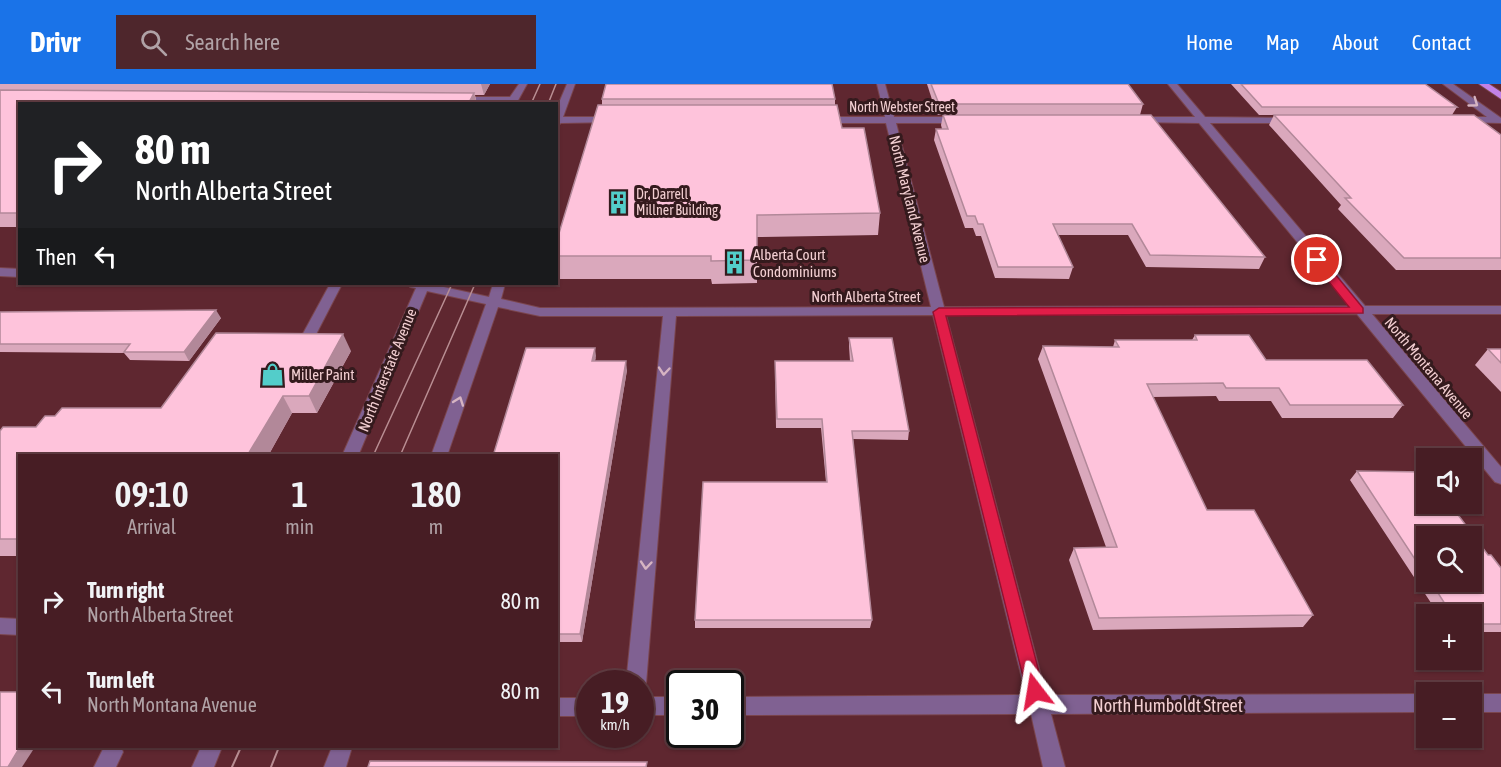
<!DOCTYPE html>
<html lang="en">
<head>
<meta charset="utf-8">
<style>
	body { margin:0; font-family:"Asap Condensed",sans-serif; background:#4e262c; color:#f1f3f6; height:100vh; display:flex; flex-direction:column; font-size:22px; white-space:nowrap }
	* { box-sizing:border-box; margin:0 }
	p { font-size:20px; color:#b0a2a6 }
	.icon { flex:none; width:33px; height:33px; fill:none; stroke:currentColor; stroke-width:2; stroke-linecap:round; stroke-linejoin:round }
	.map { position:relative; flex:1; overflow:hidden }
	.drawer { position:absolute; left:18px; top:370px; width:540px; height:294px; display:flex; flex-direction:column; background:#471d24; border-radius:0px; box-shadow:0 2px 4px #0004,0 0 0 2px #5f3b41 }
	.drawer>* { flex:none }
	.top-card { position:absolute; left:18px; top:18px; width:540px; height:183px; border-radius:0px; box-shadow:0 2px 4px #0004,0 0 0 2px #5f3b41; background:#202124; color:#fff; overflow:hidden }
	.fabs { position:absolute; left:1416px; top:364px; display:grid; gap:12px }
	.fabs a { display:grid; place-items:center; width:66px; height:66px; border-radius:0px; background:#471d24; box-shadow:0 2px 4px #0004,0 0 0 2px #5f3b41; font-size:30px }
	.speed { position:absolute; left:576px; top:586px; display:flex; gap:12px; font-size:30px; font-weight:700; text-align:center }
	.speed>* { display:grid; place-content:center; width:78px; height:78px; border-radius:50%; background:#471d24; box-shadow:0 2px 4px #0004,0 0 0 2px #5f3b41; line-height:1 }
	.speed small { font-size:15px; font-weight:400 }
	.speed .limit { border:3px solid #111; border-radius:9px; background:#fff; color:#111 }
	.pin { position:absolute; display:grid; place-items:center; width:51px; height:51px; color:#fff; margin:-26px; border:3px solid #fff; border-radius:50%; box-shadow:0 2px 6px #0007 }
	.me { position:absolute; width:66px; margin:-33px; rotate:346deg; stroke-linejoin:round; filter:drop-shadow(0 0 4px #0008) }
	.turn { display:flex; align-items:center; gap:21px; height:126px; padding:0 18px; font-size:27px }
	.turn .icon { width:78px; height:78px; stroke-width:2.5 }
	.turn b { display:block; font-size:42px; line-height:51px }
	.then { display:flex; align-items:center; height:57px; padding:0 18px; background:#0003; gap:12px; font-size:22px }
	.eta { display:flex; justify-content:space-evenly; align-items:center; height:102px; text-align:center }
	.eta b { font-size:36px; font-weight:600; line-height:42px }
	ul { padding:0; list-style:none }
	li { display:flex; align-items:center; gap:18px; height:90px; padding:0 18px }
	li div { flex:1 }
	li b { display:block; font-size:22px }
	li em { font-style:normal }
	header { display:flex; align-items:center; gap:36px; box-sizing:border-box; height:84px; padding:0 30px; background:#1a73e8; color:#fff }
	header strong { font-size:28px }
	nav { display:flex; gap:33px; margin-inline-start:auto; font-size:21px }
	.search { width:420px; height:54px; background:#4e262c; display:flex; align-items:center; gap:15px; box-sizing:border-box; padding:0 21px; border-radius:0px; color:#b0a2a6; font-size:22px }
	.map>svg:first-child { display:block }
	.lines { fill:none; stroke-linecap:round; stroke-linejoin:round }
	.minor-casing { stroke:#7a454d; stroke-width:2 }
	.major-casing { stroke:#7a454d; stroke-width:2 }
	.minor { fill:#806192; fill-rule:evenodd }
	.major { fill:#c282e6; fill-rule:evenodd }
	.tram-far1 { stroke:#b98e93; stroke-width:1.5 }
	.tram { stroke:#b98e93; stroke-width:2 }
	.wall { fill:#daa8bc; fill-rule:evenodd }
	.shaded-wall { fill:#b28899 }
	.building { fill:#fec3db; stroke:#b28899; stroke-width:1.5 }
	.oneway { stroke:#d6b4c2 }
	.route { fill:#e11d48; stroke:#92132f; stroke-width:1.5 }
	.labels { text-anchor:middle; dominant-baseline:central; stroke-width:6; stroke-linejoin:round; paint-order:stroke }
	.far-street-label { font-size:14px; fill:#f3cfd2; stroke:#341a1d }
	.far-poi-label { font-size:14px; fill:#f3cfd2; stroke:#341a1d; text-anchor:start }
	.street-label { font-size:15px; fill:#f3cfd2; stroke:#341a1d }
	.poi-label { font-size:15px; fill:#f3cfd2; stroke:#341a1d; text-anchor:start }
	.near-street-label { font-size:18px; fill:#f3cfd2; stroke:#341a1d }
</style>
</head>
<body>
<header>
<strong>Drivr</strong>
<div class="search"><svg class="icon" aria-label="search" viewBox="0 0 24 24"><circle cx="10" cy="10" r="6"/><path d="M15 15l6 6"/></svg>Search here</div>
<nav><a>Home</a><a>Map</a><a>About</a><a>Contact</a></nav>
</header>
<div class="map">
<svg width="1501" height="683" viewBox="0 0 1501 683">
	<rect width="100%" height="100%" fill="#5f2730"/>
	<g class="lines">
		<defs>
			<g id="minor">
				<polygon points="519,0 527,0 516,20 456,19 451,16 456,13 510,13"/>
				<polygon points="567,0 575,0 563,33 613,33 618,36 616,38 561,39 556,43 556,26"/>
				<polygon points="877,0 885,0 894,33 961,33 966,36 961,39 896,39 944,223 1350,222 1199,39 1132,38 1130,36 1135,33 1195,33 1168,0 1177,0 1205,33 1294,34 1296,36 1291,39 1210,39 1365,222 1501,222 1501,230 1372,230 1501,383 1501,400 1495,398 1357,230 946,231 1046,611 1426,610 1426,628 1051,630 1065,683 1043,683 1031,630 730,631 730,613 1026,611 933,231 676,232 646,600 640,607 640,600 626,600 663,232 540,232 498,223 447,372 431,372 486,220 427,207 358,372 342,372 416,204 410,203 408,200 430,200 489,213 493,200 505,200 501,215 540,224 931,223 886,39 820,39 815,36 820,33 885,33"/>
				<polygon points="1443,0 1453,0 1501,34 1501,39 1459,38 1457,36 1462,33 1487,33"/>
				<polygon points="0,184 20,185 20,193 0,192"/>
				<polygon points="330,200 342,200 311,260 301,260 299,257"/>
				<polygon points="0,534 20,535 20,551 0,550"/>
				<rect x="1472" y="610" width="29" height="18"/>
				<rect x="640" y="613" width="40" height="18"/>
				<rect x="556" y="614" width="34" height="18"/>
				<polygon points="104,663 121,663 123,668 116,683 94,683"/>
				<polygon points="201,663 222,663 214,683 192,683"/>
				<polygon points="332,663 352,663 346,683 324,683"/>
			</g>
			<polygon id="major" points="1479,0 1489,0 1501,8 1501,15"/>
		</defs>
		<use href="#minor" class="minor-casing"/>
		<use href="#major" class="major-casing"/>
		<use href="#minor" class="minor"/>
		<use href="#major" class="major"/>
		<g class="tram-far1">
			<polyline points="531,20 540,0"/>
			<polyline points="548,20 556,0"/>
			<polyline points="373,372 452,200"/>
			<polyline points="400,372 475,200"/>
		</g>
		<g class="tram">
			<polyline points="232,683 241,663"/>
			<polyline points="271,683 279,663"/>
		</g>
	</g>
	<g class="wall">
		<polygon points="0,0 490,0 484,11 475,11 477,20 20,20 20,143 0,143"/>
		<polygon points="927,0 1128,0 1143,20 1140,31 937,31"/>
		<polygon points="1231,0 1425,0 1457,23 1452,31 1501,51 1501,186 1396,186 1338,125 1341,121 1269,41 1274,31 1259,31"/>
		<polygon points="602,15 835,15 835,21 842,44 880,129 878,151 757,153 757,199 712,200 711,195 557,195 556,159 602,21"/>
		<polygon points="943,31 1265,173 1259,185 1146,183 1128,151 1058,151 1073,183 1069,195 995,194 981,152 976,152 973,144 965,144 934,56 936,45 942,45 941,41"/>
		<polygon points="0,228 221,234 189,277 130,276 124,269 0,268"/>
		<polygon points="1195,251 1266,276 1403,321 1393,334 1282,334 1271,317 1219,317 1216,312 1153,313 1207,426 1313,531 1303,543 1093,546 1069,476 1074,464 1106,463 1038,275 1043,262 1113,263 1115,256 1192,256"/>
		<polygon points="849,254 909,347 908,356 853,355 872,536 870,544 695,544 695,536 826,398 821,344 776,344 775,285 850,277 849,262"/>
		<polygon points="1488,265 1501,265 1501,308 1475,281"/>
		<polygon points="351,267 317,329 292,329 268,372 20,372 20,472 0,472 0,347 36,343 55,332 161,324"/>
		<polygon points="596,272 595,277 627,286 582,558 556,558 556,372"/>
		<path d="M 1357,387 L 1488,471 L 1501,484 L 1501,548 L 1472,548 L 1472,531 L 1439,531 L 1350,396 ZM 1426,453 L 1472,498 L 1426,498 Z"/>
	</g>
	<g class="shaded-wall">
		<polygon points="481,0 490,0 484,11"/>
		<polygon points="474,9 477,20 468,20"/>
		<polygon points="216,226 221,234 189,277 184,268"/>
		<polygon points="343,250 351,267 317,329 309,312"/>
		<polygon points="595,264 596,272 593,286 592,277"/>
		<polygon points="626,277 627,286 582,558 580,550"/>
		<polygon points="283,312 292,329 268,372 247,372"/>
		<polygon points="20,663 35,663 22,683 8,683"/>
	</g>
	<g class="building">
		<polygon points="606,0 832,0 835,15 602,15"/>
		<polygon points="931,0 1128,0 1143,20 939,20"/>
		<polygon points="1241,0 1425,0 1457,23 1262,23"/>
		<polygon points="0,6 474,9 468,20 20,20 20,129 0,129"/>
		<polygon points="598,21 837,21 842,44 864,44 880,129 757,131 757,176 711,177 711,172 556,172 556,159"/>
		<polygon points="943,31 1151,31 1265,173 1150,171 1132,140 1053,140 1073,183 998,183 983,140 978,140 975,132 967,132 936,45 948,45"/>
		<polygon points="1274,31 1474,31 1501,51 1501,174 1404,174 1345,114 1351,114"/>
		<polygon points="216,226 184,268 124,268 130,260 0,260 0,228"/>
		<polygon points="216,249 343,250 309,312 283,312 247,372 20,372 20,455 0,455 0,347 3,343 36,343 45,332 55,332 62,324 161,324"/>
		<polygon points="1195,251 1249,251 1266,276 1367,276 1403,321 1290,321 1279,304 1226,304 1223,299 1147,300 1207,426 1254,426 1313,531 1099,534 1074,464 1117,463 1043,262 1119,263 1115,256 1197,256"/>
		<polygon points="849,254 892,254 909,347 852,347 872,536 695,536 703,398 827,398 822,335 777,335 775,277 853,277"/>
		<polygon points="526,264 595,264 592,277 626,277 580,550 556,550 556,372 493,372"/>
		<polygon points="1488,265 1501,265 1501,279"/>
		<polygon points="1357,387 1425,388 1426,389 1426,420 1450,420 1488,471 1491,471 1501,484 1501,540 1472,540 1472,531 1452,531 1431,498 1472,498 1472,453 1426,453 1426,492"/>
		<polygon points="0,608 20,608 20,663 8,683 0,683"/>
		<polygon points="370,677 647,678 646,683 368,683"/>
	</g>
	<defs><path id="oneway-chevron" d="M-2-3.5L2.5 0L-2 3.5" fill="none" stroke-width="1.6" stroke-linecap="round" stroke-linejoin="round" transform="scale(1.5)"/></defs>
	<g class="oneway">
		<use href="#oneway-chevron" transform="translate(1474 19) rotate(36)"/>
		<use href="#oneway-chevron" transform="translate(664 287) rotate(95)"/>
		<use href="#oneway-chevron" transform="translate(459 317) rotate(-70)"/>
		<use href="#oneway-chevron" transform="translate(646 481) rotate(95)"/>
	</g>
	<polygon class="route" points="1313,173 1321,173 1363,224 1363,229 946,232 1044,607 1041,613 1035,615 1028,613 933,228 939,224 1349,223 1313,178"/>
	<defs>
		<symbol id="building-bare" viewBox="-9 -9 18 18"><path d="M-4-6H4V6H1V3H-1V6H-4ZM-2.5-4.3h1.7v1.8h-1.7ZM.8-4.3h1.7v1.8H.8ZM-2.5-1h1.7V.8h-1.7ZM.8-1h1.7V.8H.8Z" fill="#53cdca" stroke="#341a1d" stroke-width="2.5" paint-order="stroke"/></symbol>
		<symbol id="shop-bare" viewBox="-9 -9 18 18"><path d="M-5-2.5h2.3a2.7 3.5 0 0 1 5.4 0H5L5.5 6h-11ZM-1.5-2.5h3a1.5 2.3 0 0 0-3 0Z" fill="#53cdca" stroke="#341a1d" stroke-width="2.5" paint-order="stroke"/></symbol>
	</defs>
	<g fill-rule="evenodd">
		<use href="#building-bare" x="602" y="102" width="33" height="33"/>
		<use href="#building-bare" x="718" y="162" width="33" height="33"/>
		<use href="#shop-bare" x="256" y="274" width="33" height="33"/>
	</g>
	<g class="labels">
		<g class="far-street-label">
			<text x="902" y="23">North Webster Street</text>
		</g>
		<g class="far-poi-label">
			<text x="636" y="110">Dr. Darrell<tspan x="636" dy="16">Millner Building</tspan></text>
		</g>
		<g class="street-label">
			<text transform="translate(910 115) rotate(76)">North Maryland Avenue</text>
			<text x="866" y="212">North Alberta Street</text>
			<text transform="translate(1429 284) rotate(50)">North Montana Avenue</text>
			<text transform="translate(387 286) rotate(-68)">North Interstate Avenue</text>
		</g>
		<g class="poi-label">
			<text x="753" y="170">Alberta Court<tspan x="753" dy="17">Condominiums</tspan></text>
			<text x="291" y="290">Miller Paint</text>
		</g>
		<g class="near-street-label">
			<text x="1168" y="621">North Humboldt Street</text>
		</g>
	</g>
</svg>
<div class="fabs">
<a><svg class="icon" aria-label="sound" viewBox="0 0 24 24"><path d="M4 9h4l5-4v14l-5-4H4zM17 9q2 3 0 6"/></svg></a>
<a><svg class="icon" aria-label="search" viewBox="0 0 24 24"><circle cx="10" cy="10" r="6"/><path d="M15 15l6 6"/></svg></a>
<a>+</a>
<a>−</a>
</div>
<div class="speed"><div>19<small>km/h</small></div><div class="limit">30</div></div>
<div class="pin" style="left:1317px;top:176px;background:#d93025"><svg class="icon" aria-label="arrive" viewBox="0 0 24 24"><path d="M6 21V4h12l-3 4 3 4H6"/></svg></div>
<svg class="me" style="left:1035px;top:607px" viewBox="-20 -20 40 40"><path d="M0-17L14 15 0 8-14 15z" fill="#e11d48" stroke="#fff" stroke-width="4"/></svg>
<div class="top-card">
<div class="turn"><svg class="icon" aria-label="right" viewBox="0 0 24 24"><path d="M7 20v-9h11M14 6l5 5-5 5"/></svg><div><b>80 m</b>North Alberta Street</div></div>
<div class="then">Then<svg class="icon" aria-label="left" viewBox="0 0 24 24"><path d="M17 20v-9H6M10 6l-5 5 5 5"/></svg></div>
</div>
<section class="drawer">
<div class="eta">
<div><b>09:10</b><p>Arrival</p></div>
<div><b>1</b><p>min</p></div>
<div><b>180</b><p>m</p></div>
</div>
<ul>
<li><svg class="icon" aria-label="right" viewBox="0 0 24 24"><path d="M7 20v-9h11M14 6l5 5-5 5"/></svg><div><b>Turn right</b><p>North Alberta Street</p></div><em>80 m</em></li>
<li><svg class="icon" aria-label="left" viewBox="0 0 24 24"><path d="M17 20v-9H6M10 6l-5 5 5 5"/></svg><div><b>Turn left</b><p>North Montana Avenue</p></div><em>80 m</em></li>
</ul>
</section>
</div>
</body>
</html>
